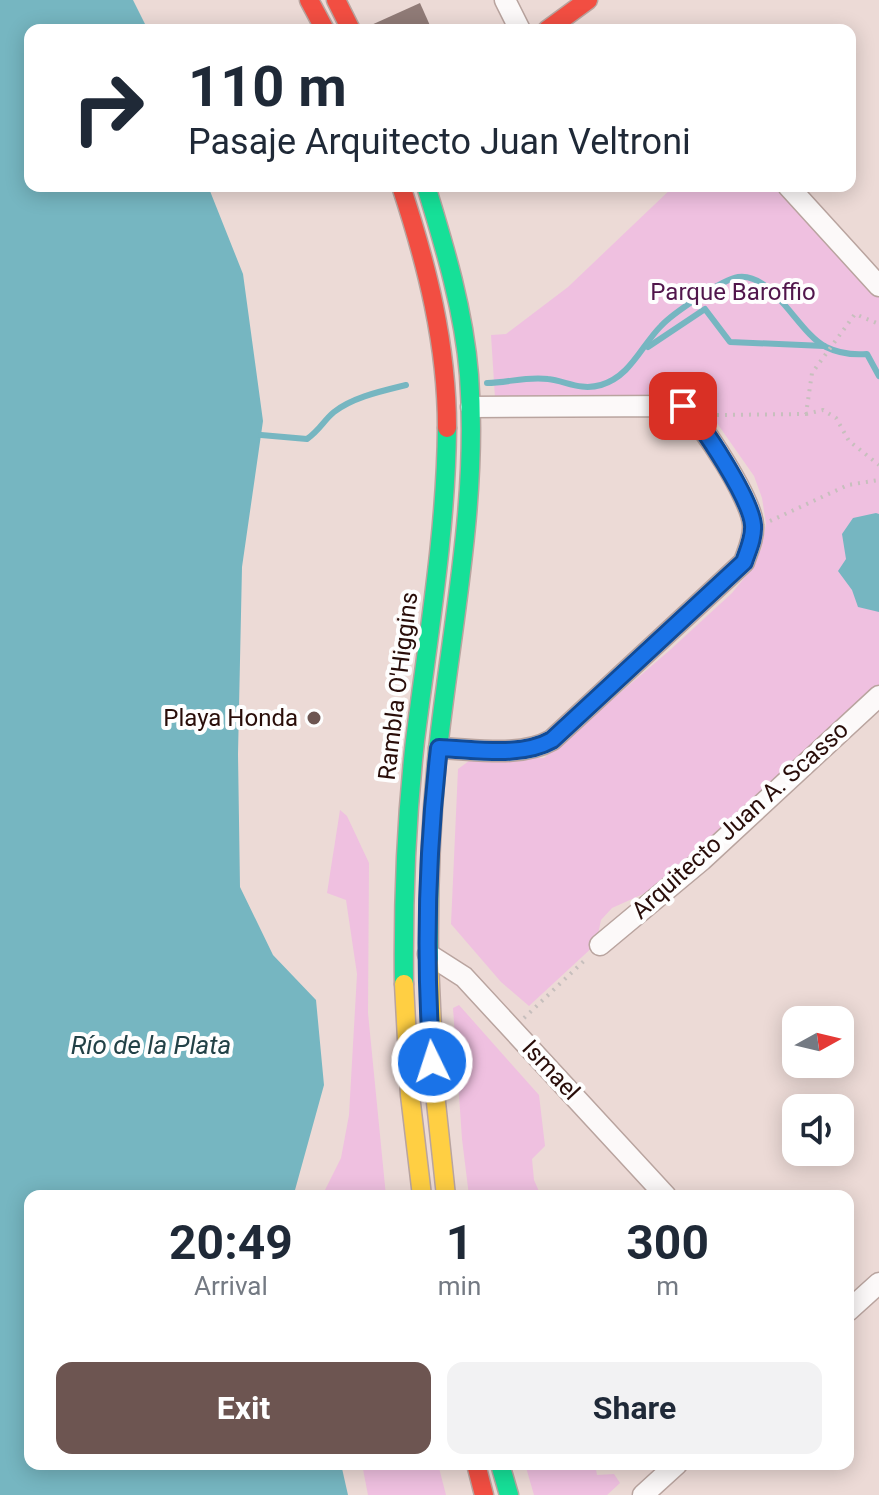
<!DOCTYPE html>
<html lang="en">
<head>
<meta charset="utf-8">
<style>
	body { margin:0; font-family:Roboto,sans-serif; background:#f2f2f3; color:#1f2937; height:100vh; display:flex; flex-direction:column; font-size:30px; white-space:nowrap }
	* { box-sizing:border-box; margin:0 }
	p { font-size:26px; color:#747a83 }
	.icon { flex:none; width:44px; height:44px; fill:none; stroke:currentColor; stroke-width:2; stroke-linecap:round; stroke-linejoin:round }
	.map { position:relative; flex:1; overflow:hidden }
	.panel { position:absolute; left:24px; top:1190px; width:830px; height:280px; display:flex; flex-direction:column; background:#fff; border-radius:16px; box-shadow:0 4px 20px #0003 }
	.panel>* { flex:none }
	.guide { position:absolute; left:24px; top:24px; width:832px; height:168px; border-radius:16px; box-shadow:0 4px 20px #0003; background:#fff; color:#1f2937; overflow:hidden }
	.needle { width:52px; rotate:82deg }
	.controls { position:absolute; left:782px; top:1006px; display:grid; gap:16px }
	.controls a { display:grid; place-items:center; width:72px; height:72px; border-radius:16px; background:#fff; box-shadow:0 4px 20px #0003; font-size:40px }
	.pin { position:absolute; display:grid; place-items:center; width:68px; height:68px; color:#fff; margin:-34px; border-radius:16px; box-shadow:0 4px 12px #0006 }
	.me { position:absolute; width:88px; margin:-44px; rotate:356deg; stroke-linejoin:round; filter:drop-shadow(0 0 6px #0008) }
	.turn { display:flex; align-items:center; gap:28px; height:168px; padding:0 32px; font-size:36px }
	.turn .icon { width:104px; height:104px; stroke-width:2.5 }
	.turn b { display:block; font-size:56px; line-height:68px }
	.eta { display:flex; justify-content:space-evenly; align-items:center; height:136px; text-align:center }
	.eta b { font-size:48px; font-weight:700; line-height:56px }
	.button { display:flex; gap:16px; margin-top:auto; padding:16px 32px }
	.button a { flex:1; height:92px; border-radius:16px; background:#6d5551; color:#fff; font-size:32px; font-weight:700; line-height:92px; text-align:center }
	.button a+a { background:#f2f2f3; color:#1f2937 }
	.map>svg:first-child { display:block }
	.green { fill:#efc0e0 }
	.water { fill:#76b6c1 }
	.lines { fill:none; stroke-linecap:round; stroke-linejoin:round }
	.stream { stroke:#76b6c1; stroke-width:6 }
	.building { fill:#907b77 }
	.street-casing { stroke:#b9a49f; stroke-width:23 }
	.fast-casing { stroke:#b9a49f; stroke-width:21 }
	.slow-casing { stroke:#b9a49f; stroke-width:21 }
	.jam-casing { stroke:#b9a49f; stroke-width:21 }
	.path { stroke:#c7bfbd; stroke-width:4; stroke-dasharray:2 6; stroke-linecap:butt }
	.street { stroke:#fcf9f9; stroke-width:20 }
	.fast { stroke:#16e098; stroke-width:18 }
	.slow { stroke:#ffcf43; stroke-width:18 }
	.jam { stroke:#f24e42; stroke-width:18 }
	.route-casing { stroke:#114b97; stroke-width:20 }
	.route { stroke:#1a73e8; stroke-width:14 }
	.poi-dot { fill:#6d5551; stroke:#fefefe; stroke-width:3 }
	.labels { text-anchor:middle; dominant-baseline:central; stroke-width:8; stroke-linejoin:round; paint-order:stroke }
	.park-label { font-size:24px; fill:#51164c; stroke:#fefefe }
	.street-label { font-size:24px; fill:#290d09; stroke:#fefefe }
	.poi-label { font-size:24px; fill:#290d09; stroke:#fefefe; text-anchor:end }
	.water-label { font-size:26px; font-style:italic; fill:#224146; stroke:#fefefe }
</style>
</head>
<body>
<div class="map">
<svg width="879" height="1495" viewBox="0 0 879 1495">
	<rect width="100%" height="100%" fill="#ecdad6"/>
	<g class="green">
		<path d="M 674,186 L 776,186 L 808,217 L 879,297 L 879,689 L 741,816 L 652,890 L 612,908 L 601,920 L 596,944 L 529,1006 L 501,982 L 451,924 L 458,769 L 473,758 L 544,758 L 670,650 L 732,593 L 750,571 L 761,549 L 766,524 L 762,498 L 754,476 L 693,389 C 627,401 562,394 495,398 L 491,335 L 506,334 L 568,287 Z"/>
		<polygon points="340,810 347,816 369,863 368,1013 386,1196 322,1196 341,1158 349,1115 357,974 346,900 327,893"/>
		<polygon points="459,1005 539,1095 545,1146 532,1159 534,1180 541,1196 469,1196 462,1139 453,1008"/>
		<polygon points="362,1464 438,1464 446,1495 368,1495"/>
		<polygon points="525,1464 595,1464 597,1475 614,1474 620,1483 607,1495 534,1495"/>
	</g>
	<g class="water">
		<polygon points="0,0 133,0 148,30 30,30 30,186 208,186 243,274 263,421 242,567 238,754 240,887 273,955 316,1000 324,1085 295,1190 295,1196 30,1196 30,1464 341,1464 348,1495 0,1495"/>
		<polygon points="876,513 879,514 879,612 858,607 852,590 838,571 846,559 842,534 853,518"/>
	</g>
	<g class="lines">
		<g class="stream">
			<polyline points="648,347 705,309 730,342 824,346"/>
			<path d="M 487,383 C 508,383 526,376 548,379 C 566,381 580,391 601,385 C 631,376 641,346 661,326 C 672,314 723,279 738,277 C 773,272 798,333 826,347 C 838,353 854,355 867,354 L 879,376"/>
			<path d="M 261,435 L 307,439 C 320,430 324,420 334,412 C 353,397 382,391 406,385"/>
		</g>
	</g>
	<polygon class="building" points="420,3 432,30 370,30 369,26"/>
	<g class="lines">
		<defs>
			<g id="street">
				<polyline points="505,0 520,30"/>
				<polyline points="788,186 879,286"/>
				<path d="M 439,748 C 475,749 520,758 552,740 L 744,562 C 748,550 754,538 753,525 C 752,500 703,424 683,406 L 471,407"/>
				<polyline points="600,945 702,860 879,696"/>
				<polyline points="428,954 464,977 666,1196"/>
				<polyline points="848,1311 879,1283"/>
				<polyline points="643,1495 677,1464"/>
			</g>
			<g id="fast">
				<path d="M 426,186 C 445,248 464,311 469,375 C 478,495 454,614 440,732 C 431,809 428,886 429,963"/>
				<path d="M 404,984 C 403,903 406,822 415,741 C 428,637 446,533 447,428"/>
				<polyline points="500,1464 509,1495"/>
			</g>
			<g id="slow">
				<polyline points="429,963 435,1093 446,1196"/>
				<polyline points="404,984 410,1095 422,1196"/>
			</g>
			<g id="jam">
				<polyline points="309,0 325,30"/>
				<polyline points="336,0 351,30"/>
				<polyline points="547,30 588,0"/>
				<path d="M 401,186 C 427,265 447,344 447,428"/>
				<polyline points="476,1464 484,1495"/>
			</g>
		</defs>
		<use href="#street" class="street-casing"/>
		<use href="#fast" class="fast-casing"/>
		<use href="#slow" class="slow-casing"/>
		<use href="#jam" class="jam-casing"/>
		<g class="path">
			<polyline points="806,414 823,410 836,418 849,441 879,465"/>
			<polyline points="717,415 806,414 812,373 855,314 879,324"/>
			<polyline points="770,521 848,485 879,480"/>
			<polyline points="524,1018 587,958"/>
		</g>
		<use href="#street" class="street"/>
		<use href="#fast" class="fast"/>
		<use href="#slow" class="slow"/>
		<use href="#jam" class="jam"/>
	</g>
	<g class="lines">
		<defs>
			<path id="route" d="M 432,1062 C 424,957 427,852 439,748 C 475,749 520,758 552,740 L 744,562 C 748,550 754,538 753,525 C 751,500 703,424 683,406"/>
		</defs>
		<use href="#route" class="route-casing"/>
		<use href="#route" class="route"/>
	</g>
	<circle class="poi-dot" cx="314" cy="718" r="8"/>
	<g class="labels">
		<g class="park-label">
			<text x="733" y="292">Parque Baroffio</text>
		</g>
		<g class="street-label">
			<text transform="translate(398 686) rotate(-83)">Rambla O'Higgins</text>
			<text transform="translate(740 820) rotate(-42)">Arquitecto Juan A. Scasso</text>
			<text transform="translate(551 1070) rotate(47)">Ismael</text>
		</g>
		<g class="poi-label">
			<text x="298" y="718">Playa Honda</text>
		</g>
		<g class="water-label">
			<text x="151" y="1045">Río de la Plata</text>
		</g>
	</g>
</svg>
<div class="controls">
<a><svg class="needle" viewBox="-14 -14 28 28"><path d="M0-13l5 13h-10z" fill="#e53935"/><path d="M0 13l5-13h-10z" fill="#747a83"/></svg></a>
<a><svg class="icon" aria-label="sound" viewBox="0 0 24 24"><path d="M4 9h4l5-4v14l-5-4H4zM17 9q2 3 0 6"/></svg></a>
</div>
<div class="pin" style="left:683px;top:406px;background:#d93025"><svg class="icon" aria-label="arrive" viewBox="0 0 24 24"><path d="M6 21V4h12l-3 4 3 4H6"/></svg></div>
<svg class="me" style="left:432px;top:1062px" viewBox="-20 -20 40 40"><circle r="17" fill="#1a73e8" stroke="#fff" stroke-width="3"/><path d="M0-11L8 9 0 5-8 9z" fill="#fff"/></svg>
<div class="guide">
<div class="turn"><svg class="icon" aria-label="right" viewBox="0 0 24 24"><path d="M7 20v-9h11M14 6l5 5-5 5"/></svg><div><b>110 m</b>Pasaje Arquitecto Juan Veltroni</div></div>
</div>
<section class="panel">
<div class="eta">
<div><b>20:49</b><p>Arrival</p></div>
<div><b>1</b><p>min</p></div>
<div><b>300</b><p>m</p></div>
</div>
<div class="button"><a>Exit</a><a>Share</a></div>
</section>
</div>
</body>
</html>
